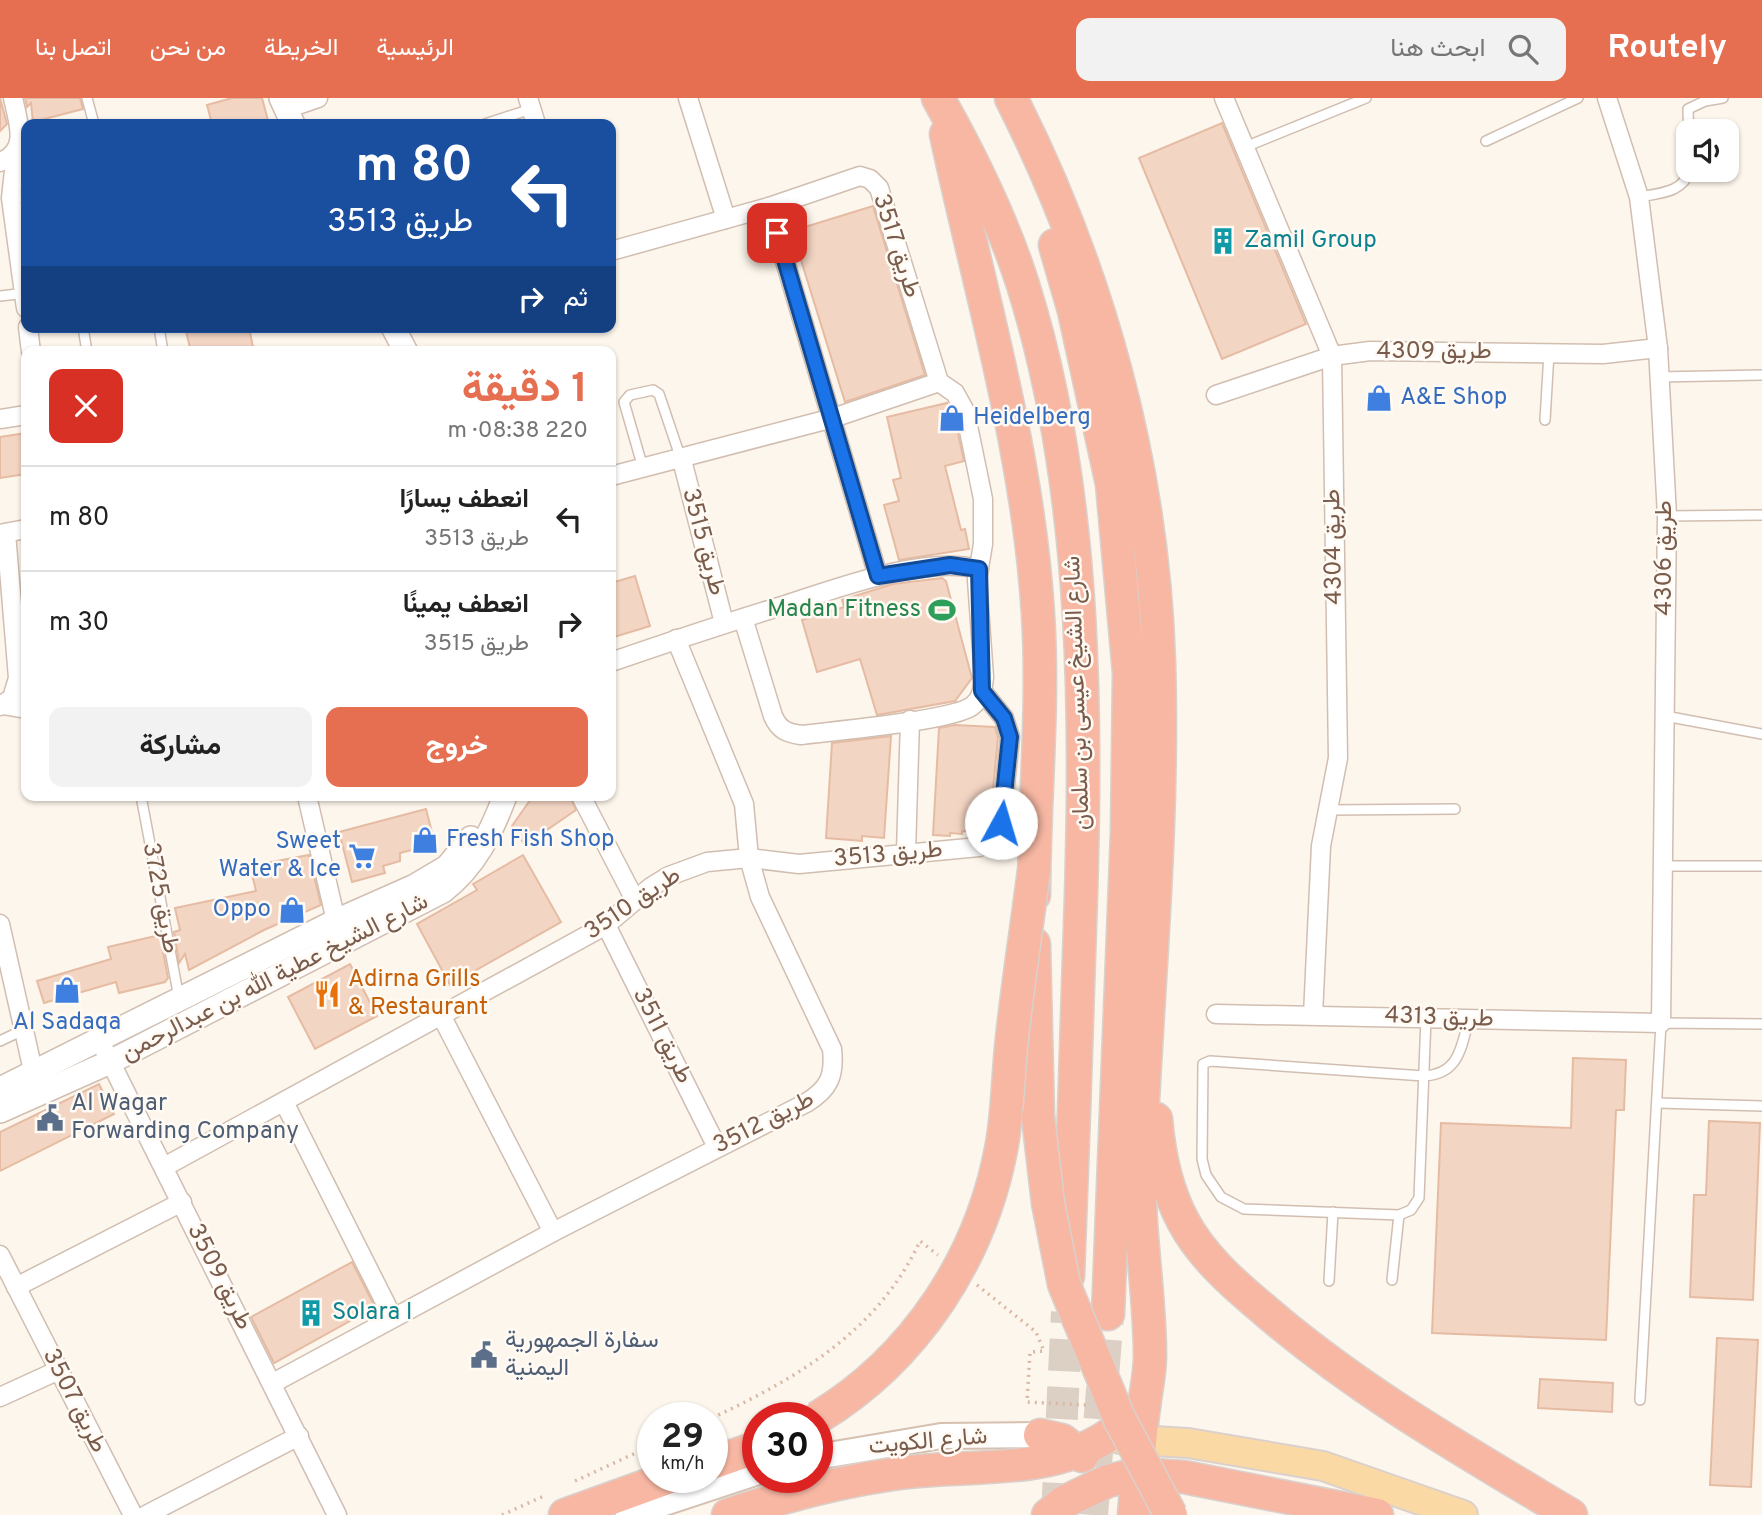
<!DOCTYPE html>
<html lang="ar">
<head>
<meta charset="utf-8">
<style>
	body { margin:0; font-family:Overpass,Vazirmatn,sans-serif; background:#f2f2f2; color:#222; direction:rtl; height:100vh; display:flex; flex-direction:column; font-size:26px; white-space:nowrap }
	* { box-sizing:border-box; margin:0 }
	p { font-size:23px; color:#767676 }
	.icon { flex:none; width:38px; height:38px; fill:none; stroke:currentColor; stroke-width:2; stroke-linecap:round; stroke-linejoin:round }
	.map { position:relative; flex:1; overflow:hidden; direction:ltr }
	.side { position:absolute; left:21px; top:248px; width:595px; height:455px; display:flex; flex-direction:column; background:#fff; border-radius:14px; box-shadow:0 2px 5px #0004; direction:rtl }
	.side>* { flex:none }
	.hud { position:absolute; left:21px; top:21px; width:595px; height:214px; border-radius:14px; box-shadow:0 2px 5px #0004; direction:rtl; background:#1a4fa0; color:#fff; overflow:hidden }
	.controls { position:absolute; left:1676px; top:21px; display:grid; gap:14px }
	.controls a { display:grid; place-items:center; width:63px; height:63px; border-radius:14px; background:#fff; box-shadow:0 2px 5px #0004; font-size:35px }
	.speed { position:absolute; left:637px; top:1304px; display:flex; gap:14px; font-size:35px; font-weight:700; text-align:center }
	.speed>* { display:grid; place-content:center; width:91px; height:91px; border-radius:50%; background:#fff; box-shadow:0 2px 5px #0004; line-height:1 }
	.speed small { font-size:18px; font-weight:400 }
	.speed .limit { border:10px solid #d22; background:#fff; color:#111 }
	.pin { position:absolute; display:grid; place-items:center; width:60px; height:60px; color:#fff; margin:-30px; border-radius:14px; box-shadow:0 4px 10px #0006 }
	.me { position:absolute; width:77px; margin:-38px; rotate:6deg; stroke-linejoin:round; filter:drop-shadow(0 0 5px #0008) }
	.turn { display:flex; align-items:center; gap:24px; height:147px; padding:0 28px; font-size:32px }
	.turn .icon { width:91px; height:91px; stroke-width:2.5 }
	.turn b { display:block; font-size:49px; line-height:60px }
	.then { display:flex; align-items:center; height:66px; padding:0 28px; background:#0003; gap:14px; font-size:26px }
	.round { display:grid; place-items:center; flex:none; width:74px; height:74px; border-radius:14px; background:#f2f2f2 }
	.summary { display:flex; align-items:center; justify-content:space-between; height:119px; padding:0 28px }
	h1 { font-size:42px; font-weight:700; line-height:52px; color:#e76f51 }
	.cta { display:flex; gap:14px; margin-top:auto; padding:14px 28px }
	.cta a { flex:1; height:80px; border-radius:14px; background:#e76f51; color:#fff; font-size:28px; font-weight:700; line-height:80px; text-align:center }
	.cta a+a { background:#f2f2f2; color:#222 }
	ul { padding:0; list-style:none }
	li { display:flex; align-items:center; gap:21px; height:105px; padding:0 28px; border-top:2px solid #e0e0e0 }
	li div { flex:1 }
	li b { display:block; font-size:26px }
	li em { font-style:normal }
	header { display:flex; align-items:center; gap:42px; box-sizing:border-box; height:98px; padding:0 35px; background:#e76f51; color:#fff }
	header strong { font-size:33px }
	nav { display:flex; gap:38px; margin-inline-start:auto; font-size:24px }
	.search { width:490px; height:63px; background:#f2f2f2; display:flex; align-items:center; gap:18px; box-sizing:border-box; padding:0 24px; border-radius:14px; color:#767676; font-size:26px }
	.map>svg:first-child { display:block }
	.building { fill:#f3d5c3; stroke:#e6bba3; stroke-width:2 }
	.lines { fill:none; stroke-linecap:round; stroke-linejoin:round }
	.motorway-tunnel { stroke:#dcd0c4; stroke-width:32; stroke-dasharray:32 16; stroke-linecap:butt }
	.service-casing { stroke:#d1beb0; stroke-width:12 }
	.minor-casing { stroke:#d1beb0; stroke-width:21 }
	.tertiary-casing { stroke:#d1beb0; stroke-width:26 }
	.secondary-casing { stroke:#d6c0b0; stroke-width:28 }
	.primary-casing { stroke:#dad1cd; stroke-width:32 }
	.motorway-casing { stroke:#dad1cd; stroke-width:35 }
	.path { stroke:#d9b8a5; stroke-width:3.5; stroke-dasharray:2 5; stroke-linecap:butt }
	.service { stroke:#fff; stroke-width:9 }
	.minor { stroke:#fff; stroke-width:18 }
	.tertiary { stroke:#fff; stroke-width:23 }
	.secondary { stroke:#fff; stroke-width:24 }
	.primary { stroke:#fbd9a5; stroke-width:28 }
	.motorway { stroke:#f7b7a3; stroke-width:32 }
	.motorway-bridge-casing { stroke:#dad1cd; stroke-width:35; stroke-linecap:butt }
	.motorway-bridge { stroke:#f7b7a3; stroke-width:32 }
	.route-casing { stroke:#114b97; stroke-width:18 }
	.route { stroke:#1a73e8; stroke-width:12 }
	.labels { text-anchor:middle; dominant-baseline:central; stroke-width:5; stroke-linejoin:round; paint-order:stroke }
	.culture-label { font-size:24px; fill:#0d838f; stroke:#fffaf3; text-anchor:start }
	.street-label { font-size:24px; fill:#7a5c4d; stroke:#fffaf3 }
	.shop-label { font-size:24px; fill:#366cbe; stroke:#fffaf3; text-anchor:start }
	.leisure-label { font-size:24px; fill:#27864d; stroke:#fffaf3; text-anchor:end }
	.food-label { font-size:24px; fill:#c56008; stroke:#fffaf3; text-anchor:start }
	.service-label { font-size:24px; fill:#4e5e75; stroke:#fffaf3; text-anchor:start }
</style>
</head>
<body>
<header>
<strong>Routely</strong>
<div class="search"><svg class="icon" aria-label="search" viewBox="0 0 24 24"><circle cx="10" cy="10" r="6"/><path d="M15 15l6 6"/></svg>ابحث هنا</div>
<nav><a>الرئيسية</a><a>الخريطة</a><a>من نحن</a><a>اتصل بنا</a></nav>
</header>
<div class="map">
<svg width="1762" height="1417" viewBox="0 0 1762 1417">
	<rect width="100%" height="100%" fill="#fdf6ec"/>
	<g class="building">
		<polygon points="0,0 7,26 0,33"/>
		<polygon points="25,0 80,0 83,11 33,24 31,5 27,9"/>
		<polygon points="232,0 262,0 269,26 212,26 207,7"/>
		<polygon points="1222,25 1306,226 1222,261 1139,60"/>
		<polygon points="873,108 925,277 845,304 792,133"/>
		<polygon points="185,229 249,229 254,254 191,254"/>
		<polygon points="947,305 954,317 964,363 945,368 961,432 965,431 969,451 899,462 884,407 899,403 893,382 901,380 887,319"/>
		<polygon points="26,335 26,376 0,380 0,339"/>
		<polygon points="635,478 650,528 611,540 611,485"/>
		<polygon points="942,480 946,483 972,580 955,603 877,617 860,561 817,574 802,522 844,509 842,502 893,486"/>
		<polygon points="955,627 995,629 998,639 991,711 978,710 976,734 962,733 962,736 950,735 950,738 933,737 939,630"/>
		<polygon points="891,638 884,740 862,738 862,743 826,740 832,645"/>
		<polygon points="533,698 570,698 576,712 525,747 512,728"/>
		<polygon points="426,711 435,746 400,755 400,763 383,768 385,775 352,784 339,734"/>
		<polygon points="309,757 321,807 264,832 189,872 185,856 179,865 174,834 180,832 175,810 256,793 250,768"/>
		<polygon points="523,757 561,824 450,887 417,826 477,792 473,786"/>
		<polygon points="160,837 168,880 165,884 119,895 116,884 44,905 37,883 111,861 108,849"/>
		<polygon points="350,866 377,918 315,951 288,899"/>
		<polygon points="1573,960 1626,962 1624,1012 1616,1012 1606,1242 1432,1235 1441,1025 1571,1030"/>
		<polygon points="99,986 114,1016 0,1073 0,1034"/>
		<polygon points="1709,1023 1760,1025 1753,1202 1690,1199 1694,1097 1706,1097"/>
		<polygon points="352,1164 375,1209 274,1265 251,1219"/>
		<polygon points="1717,1240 1758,1242 1751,1389 1710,1387"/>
		<polygon points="1540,1281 1613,1285 1612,1314 1538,1310"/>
	</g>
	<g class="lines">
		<g class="motorway-tunnel">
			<polyline points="1057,1417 1067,1214"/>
			<polyline points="1092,1417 1108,1216"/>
		</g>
		<defs>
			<g id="service">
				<polyline points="87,0 94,26"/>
				<polyline points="485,26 531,11"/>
				<polyline points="1486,43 1578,0"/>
				<polyline points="1689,47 1688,11 1705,3 1723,0"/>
				<polyline points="1245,49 1366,0"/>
				<path d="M 1639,99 C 1660,95 1683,95 1690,72"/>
				<polyline points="11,100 26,99"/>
				<polyline points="0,198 26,195"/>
				<polyline points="83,229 87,254"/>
				<polyline points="159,229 163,254"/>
				<polyline points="1658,279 1762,277"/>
				<polyline points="1545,322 1549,255"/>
				<polyline points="643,370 624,304 630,297 653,292 659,296 681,361"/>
				<polyline points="1667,418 1762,417"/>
				<polyline points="1665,618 1762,636"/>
				<polyline points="141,698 179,900"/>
				<polyline points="1328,712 1455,711"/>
				<polyline points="1663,768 1762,768"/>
				<path d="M 1426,920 L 1419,1100 L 1411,1112 L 1399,1117 L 1244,1111 L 1221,1099 L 1206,1077 L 1202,1061 L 1203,966 L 1210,963 L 1424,978 C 1459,976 1461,950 1469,921"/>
				<polyline points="0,943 23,932"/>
				<polyline points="1658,1005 1762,1008"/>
				<polyline points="1392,1182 1399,1117"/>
				<polyline points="1329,1183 1333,1114"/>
				<polyline points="1640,1302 1661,925 1762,926"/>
			</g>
			<g id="minor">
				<polyline points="528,0 536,26"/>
				<polyline points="688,0 726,121"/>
				<polyline points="1224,0 1332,258 1338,660 1321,748 1313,917"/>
				<polyline points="286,11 318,0"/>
				<polyline points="16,55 11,100 26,210"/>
				<path d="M 0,64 C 30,53 18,24 13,0"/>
				<polyline points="769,109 878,478"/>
				<path d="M 611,153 L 769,109 L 860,78 L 870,81 L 879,90 L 939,284 L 955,295 L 965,313 L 983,401 L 983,446 L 977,482 L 984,579 C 983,590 982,601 972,608 C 952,623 833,633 801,637 C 787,635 779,632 773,618 L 743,520"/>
				<polyline points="28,229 31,254"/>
				<polyline points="1216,297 1332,258 1370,253 1603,256 1658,250"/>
				<polyline points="0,321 26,317"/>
				<polyline points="682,362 724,525"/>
				<polyline points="611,378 833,320 939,284"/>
				<polyline points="0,436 26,431"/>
				<path d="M 611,564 C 669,544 726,525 785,507 C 838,490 924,457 979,471"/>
				<polyline points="3,607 26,611"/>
				<polyline points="0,608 12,600 18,580 6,435"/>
				<polyline points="307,698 336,823"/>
				<polyline points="581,698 635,802"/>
				<polyline points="906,754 910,622"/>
				<polyline points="0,826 36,986"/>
				<polyline points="606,827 717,1049"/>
				<polyline points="1216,916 1661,925 1667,418 1658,250 1639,99 1607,0"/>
				<polyline points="442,919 553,1134"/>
				<polyline points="100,943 337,1417"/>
				<polyline points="284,1004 393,1220"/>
				<polyline points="164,1069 606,827 651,789 669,778 707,764 749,760 799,766 979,749 990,743 1001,725 1010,639 1004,620 982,593"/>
				<polyline points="0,1157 133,1417"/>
				<polyline points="16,1189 182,1104"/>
				<path d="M 273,1285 L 553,1134 L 806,1005 C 829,991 835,978 832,951 L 760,799 L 749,760 L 744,706 L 676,541"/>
				<polyline points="0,1299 59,1272"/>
				<polyline points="146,1417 299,1338"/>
			</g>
			<g id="tertiary">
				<polyline points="281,0 293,26"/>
				<polyline points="393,229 406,254"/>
				<polyline points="0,991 336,823 415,788 447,769 471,740"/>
				<path d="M 0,1013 L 110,964 L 443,793 C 475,768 491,735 505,698"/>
			</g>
			<g id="secondary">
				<polyline points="817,1359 941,1338 1040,1337"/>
				<polyline points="628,1417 758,1374"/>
			</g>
			<polyline id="primary" points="1120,1341 1188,1345 1323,1368 1463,1417"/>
			<g id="motorway">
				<path d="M 938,0 C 972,60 1002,121 1023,187 C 1090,400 1087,637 1079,858 C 1076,965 1072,1071 1068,1178"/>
				<path d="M 1011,0 C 1099,173 1153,369 1159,564 C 1164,730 1147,897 1140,1063 C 1137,1128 1150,1193 1150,1258 C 1150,1275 1146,1292 1144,1309 C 1139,1345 1137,1381 1134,1417"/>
				<path d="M 946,36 C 980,195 1028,353 1038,516 C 1044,610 1034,703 1034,797"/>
				<polyline points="1055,147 1074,213 1112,386 1129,575 1127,734 1108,1216"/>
				<polyline points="1034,846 1038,1019"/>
				<path d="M 1156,1021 C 1159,1057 1166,1091 1183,1123 C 1201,1157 1232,1185 1261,1209 C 1355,1291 1464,1353 1571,1417"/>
				<polyline points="1040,1337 1062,1342 1082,1358"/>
				<polyline points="712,1365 758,1349"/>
				<polyline points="565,1417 670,1379"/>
				<path d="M 728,1417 C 781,1399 838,1384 893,1376 C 962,1365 1044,1379 1106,1339 C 1119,1330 1131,1319 1144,1309"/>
				<polyline points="1048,1417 1064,1404 1108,1383 1137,1376 1184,1379 1377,1417"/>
			</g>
		</defs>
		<use href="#service" class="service-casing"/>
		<use href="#minor" class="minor-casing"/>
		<use href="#tertiary" class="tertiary-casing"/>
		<use href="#secondary" class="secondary-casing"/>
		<use href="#primary" class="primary-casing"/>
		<use href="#motorway" class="motorway-casing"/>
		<g class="path">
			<polyline points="977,1187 1036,1234 1044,1253 1030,1254 1027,1304 1086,1307"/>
			<path d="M 712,1320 C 798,1280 879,1232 920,1143 L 938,1157"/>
			<polyline points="575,1383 653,1347"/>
			<polyline points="502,1417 546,1397"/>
		</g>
		<use href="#service" class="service"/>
		<use href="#minor" class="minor"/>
		<use href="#tertiary" class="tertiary"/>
		<use href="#secondary" class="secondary"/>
		<use href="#primary" class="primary"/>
		<use href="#motorway" class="motorway"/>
		<defs>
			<g id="motorway-bridge">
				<polyline points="1038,1019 1048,1105 1064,1186 1120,1322 1171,1417"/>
				<path d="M 817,1320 C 915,1261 982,1159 1002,1046 C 1008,1012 1008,975 1012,940 C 1018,884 1027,828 1034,772"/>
			</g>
		</defs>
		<use href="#motorway-bridge" class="motorway-bridge-casing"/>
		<use href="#motorway-bridge" class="motorway-bridge"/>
	</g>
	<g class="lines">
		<defs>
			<polyline id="route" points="777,135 878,478 950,467 979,471 982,593 1004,620 1010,639 1001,725"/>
		</defs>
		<use href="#route" class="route-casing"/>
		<use href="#route" class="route"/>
	</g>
	<defs>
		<symbol id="building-bare" viewBox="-9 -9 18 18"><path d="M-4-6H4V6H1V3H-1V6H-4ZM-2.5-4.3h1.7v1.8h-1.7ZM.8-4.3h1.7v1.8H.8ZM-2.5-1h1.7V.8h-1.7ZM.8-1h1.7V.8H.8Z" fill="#0f9aa8" stroke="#fffaf3" stroke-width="2.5" paint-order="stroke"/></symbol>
		<symbol id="shop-bare" viewBox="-9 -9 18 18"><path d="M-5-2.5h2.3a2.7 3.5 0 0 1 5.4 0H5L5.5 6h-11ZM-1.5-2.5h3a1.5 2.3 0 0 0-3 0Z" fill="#3f7fe0" stroke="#fffaf3" stroke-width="2.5" paint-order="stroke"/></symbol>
		<symbol id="stadium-bare" viewBox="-9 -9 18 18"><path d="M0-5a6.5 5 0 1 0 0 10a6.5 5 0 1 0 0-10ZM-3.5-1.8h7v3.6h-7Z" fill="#2e9e5b" stroke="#fffaf3" stroke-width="2.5" paint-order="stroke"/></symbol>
		<symbol id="supermarket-bare" viewBox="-9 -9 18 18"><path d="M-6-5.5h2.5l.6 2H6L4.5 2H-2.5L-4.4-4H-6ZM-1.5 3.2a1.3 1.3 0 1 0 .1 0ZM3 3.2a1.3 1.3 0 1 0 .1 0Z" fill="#3f7fe0" stroke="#fffaf3" stroke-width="2.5" paint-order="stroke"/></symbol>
		<symbol id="restaurant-bare" viewBox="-9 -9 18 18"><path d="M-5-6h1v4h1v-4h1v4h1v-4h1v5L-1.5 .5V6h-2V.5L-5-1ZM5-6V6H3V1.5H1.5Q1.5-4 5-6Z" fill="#e8710a" stroke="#fffaf3" stroke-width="2.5" paint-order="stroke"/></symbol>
		<symbol id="civic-bare" viewBox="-9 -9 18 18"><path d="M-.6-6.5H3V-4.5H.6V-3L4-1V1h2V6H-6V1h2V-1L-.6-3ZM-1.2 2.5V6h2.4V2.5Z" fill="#5c6f8a" stroke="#fffaf3" stroke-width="2.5" paint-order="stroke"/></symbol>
	</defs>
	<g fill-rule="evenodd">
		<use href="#building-bare" x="1204" y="124" width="38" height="38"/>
		<use href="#shop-bare" x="1360" y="281" width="38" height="38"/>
		<use href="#shop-bare" x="933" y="301" width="38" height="38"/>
		<use href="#stadium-bare" x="923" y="493" width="38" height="38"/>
		<use href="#shop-bare" x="406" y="723" width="38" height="38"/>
		<use href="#supermarket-bare" x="343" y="739" width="38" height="38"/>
		<use href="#shop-bare" x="273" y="793" width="38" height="38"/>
		<use href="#shop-bare" x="48" y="873" width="38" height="38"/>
		<use href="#restaurant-bare" x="308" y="877" width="38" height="38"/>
		<use href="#civic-bare" x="31" y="1001" width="38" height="38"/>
		<use href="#building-bare" x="292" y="1196" width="38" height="38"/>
		<use href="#civic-bare" x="465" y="1238" width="38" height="38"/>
	</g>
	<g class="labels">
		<g class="culture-label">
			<text x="1244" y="143">Zamil Group</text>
			<text x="332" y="1215">Solara I</text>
		</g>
		<g class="street-label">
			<text transform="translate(896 148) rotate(72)">طريق 3517</text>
			<text x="1434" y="254">طريق 4309</text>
			<text transform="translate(703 444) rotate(75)">طريق 3515</text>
			<text transform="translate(1334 449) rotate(-91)">طريق 4304</text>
			<text transform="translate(1665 460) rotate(-90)">طريق 4306</text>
			<text transform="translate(1078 595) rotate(-92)">شارع الشيخ عيسى بن سلمان</text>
			<text transform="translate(888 757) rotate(-5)">طريق 3513</text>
			<text transform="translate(160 800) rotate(79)">طريق 3725</text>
			<text transform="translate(633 806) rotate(-34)">طريق 3510</text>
			<text transform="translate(275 880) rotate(-27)">شارع الشيخ عطية الله بن عبدالرحمن</text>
			<text transform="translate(1439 920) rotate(2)">طريق 4313</text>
			<text transform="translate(662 938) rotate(63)">طريق 3511</text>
			<text transform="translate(764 1025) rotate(-27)">طريق 3512</text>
			<text transform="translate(219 1179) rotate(63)">طريق 3509</text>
			<text transform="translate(74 1303) rotate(63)">طريق 3507</text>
			<text transform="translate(928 1344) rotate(-5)">شارع الكويت</text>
		</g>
		<g class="shop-label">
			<text x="1400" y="300">A&amp;E Shop</text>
			<text x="973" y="320">Heidelberg</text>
			<text x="446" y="742">Fresh Fish Shop</text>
			<text x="341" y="744" text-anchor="end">Sweet<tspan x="341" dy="28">Water &amp; Ice</tspan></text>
			<text x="271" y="812" text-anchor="end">Oppo</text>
			<text x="67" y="925" text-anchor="middle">Al Sadaqa</text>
		</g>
		<g class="leisure-label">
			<text x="921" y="512">Madan Fitness</text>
		</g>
		<g class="food-label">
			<text x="348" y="882">Adirna Grills<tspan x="348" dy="28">&amp; Restaurant</tspan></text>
		</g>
		<g class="service-label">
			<text x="71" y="1006">Al Wagar<tspan x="71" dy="28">Forwarding Company</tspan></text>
			<text x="505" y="1243">سفارة الجمهورية<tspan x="505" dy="28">اليمنية</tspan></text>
		</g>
	</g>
</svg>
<div class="controls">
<a><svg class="icon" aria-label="sound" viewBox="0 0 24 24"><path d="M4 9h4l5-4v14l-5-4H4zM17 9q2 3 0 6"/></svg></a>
</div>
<div class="speed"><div>29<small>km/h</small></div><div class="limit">30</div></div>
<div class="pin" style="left:777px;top:135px;background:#d93025"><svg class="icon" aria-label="arrive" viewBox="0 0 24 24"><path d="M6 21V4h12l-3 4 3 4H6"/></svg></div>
<svg class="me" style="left:1001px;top:725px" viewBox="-20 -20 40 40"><circle r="19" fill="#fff"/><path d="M0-13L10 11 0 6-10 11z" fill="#1a73e8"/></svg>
<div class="hud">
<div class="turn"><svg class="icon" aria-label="left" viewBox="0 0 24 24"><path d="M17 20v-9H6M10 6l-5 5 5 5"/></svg><div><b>80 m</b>طريق 3513</div></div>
<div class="then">ثم<svg class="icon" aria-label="right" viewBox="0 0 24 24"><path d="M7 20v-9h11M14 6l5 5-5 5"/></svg></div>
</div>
<section class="side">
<div class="summary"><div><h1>1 دقيقة</h1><p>220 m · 08:38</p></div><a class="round" style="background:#d93025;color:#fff"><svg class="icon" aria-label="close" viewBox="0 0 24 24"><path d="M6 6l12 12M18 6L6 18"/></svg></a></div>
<ul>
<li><svg class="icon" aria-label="left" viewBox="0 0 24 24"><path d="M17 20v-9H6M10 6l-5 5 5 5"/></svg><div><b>انعطف يسارًا</b><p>طريق 3513</p></div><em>80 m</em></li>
<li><svg class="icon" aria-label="right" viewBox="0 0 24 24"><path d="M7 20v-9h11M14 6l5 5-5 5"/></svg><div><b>انعطف يمينًا</b><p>طريق 3515</p></div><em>30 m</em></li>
</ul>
<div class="cta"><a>خروج</a><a>مشاركة</a></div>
</section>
</div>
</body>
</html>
